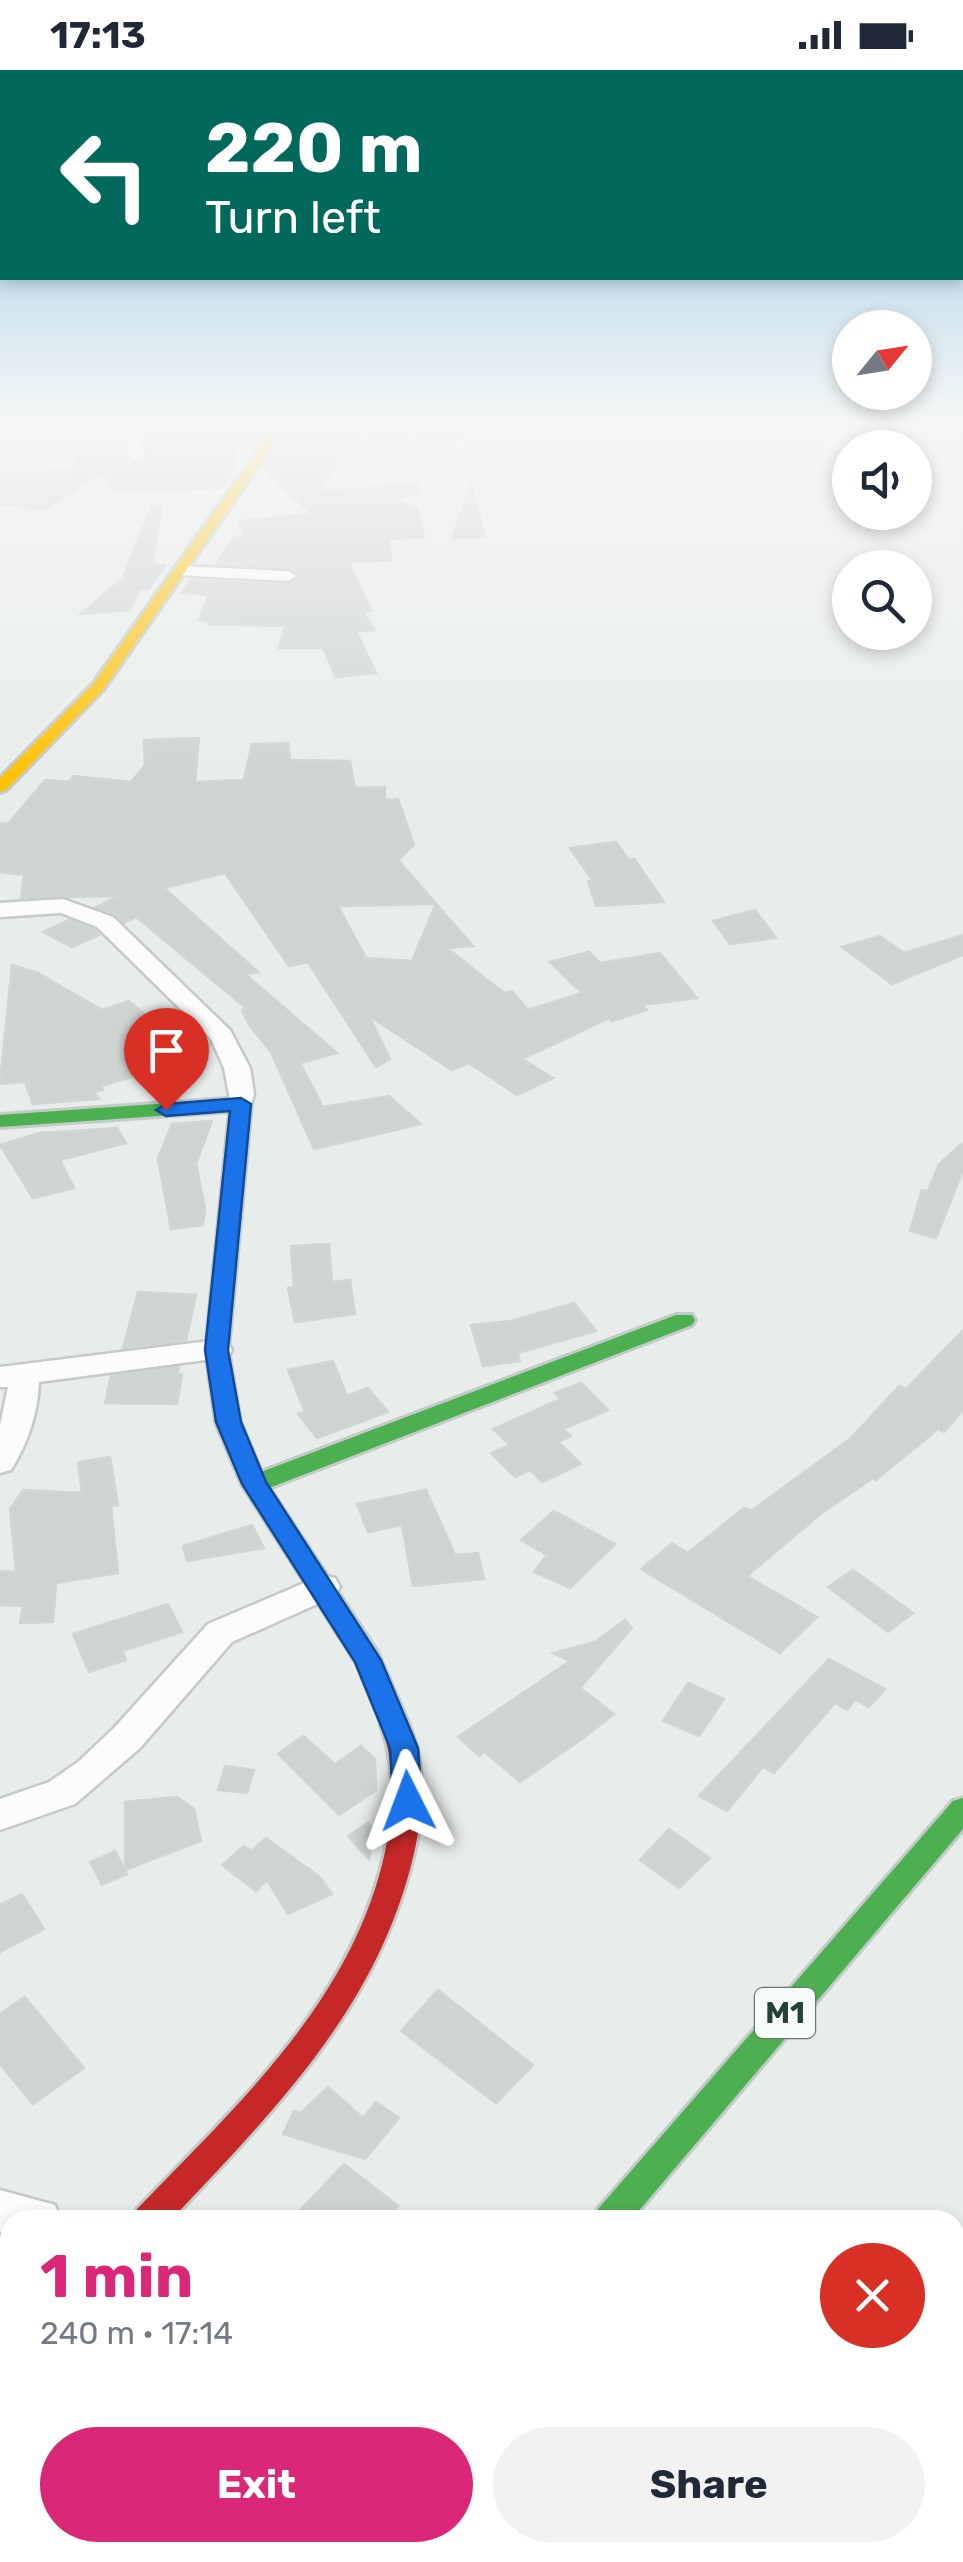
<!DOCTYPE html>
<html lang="en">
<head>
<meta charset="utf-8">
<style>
	body { margin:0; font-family:Rubik,sans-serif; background:#f2f2f3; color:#1f2937; height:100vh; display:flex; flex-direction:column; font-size:38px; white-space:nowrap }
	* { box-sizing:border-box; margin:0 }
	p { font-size:32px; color:#747a83 }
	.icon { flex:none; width:55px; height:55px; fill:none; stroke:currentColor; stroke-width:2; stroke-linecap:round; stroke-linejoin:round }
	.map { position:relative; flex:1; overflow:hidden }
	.side { position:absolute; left:0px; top:2140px; width:965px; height:352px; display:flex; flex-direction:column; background:#fff; border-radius:30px 30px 0 0; box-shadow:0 5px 15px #0003 }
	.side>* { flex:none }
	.hud { position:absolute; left:0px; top:0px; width:965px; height:210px; box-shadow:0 5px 15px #0003; background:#00695c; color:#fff; overflow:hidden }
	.needle { width:65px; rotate:60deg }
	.tools { position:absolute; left:832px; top:240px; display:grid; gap:20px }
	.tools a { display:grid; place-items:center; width:100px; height:100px; border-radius:50%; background:#fff; box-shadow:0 5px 15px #0003; font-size:50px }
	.pin { position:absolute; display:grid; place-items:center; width:85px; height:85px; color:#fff; margin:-102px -42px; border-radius:50% 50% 50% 0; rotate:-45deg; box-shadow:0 0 10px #0007 }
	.pin .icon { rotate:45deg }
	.me { position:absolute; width:110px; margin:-55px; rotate:357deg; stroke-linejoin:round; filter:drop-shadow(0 0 8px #0008) }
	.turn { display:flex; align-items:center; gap:35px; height:210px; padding:0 40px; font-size:45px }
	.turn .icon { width:130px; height:130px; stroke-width:2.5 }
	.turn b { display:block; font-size:70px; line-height:85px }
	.round { display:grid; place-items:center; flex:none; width:105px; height:105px; border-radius:52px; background:#f2f2f3 }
	.headline { display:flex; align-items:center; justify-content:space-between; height:170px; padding:0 40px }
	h1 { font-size:60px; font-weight:700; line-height:75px; color:#db2777 }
	.button { display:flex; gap:20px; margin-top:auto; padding:20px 40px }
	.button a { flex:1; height:115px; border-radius:60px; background:#db2777; color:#fff; font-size:40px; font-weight:700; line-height:115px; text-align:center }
	.button a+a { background:#f2f2f3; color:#1f2937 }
	.status { display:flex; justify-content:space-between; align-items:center; height:70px; padding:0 50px; background:#fff; direction:ltr }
	.status svg { height:28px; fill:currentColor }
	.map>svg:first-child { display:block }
	.building { fill:#cfd4d2; stroke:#d1d6d4; stroke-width:2.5; fill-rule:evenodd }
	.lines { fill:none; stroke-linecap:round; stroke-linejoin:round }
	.street-casing { stroke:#c5cac8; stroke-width:5 }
	.fast-casing { stroke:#c3cbc8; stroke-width:6 }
	.slow-casing { stroke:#c3cbc8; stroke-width:6 }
	.jam-casing { stroke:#c3cbc8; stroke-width:6 }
	.street { fill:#fcfcfc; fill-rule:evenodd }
	.fast { fill:#4caf50; fill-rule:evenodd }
	.slow { fill:#ffc107; fill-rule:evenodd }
	.jam { fill:#c62828; fill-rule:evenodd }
	.route { fill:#1a73e8; stroke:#114b97; stroke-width:2.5 }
	.labels { text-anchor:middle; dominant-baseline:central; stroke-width:10; stroke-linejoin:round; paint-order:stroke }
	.shield { fill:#f7fbf9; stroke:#637a73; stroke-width:2.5 }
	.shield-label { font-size:30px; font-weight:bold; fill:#24423a }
</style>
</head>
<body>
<div class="status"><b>17:13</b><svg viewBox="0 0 49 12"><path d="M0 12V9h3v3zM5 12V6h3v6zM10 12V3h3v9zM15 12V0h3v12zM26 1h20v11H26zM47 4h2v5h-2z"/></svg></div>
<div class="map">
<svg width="963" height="2492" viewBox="0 0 963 2492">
	<rect width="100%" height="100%" fill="#e8edeb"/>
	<g class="building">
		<polygon points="143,356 257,356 247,382 237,374 233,401 221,418 112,421 102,402 44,440 0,434 0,403 72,401 79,373 122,370 127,390 147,395"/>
		<polygon points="286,356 387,356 407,373 423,368 415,356 464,356 465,369 389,383 361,361 317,422 417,414 419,422 398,430 410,438 417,438 424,467 388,469 392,490 349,492 371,541 363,541 374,560 356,561 376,603 336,607 323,578 279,578 285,556 208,554 210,551 199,550 209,525 182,523 190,510 288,515 301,507 288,497 216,494 235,467 245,465 239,451 312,444 265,400"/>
		<polygon points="471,415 485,467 452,468"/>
		<polygon points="152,435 161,437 153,494 165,496 148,520 139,519 130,540 81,544 122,509"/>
		<path d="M 199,668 L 195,712 L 244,710 L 252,674 L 288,673 L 290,690 L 350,691 L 355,718 L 385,717 L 385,730 L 398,729 L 414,775 L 398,790 L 473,876 L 447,878 L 504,923 L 512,921 L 528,940 L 582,923 L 550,892 L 589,882 L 600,893 L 660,883 L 697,928 L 642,935 L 647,940 L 612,951 L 609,948 L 522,989 L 553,1008 L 517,1025 L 469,993 L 452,1000 L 369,946 L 390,989 L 376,997 L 308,892 L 289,896 L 225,803 L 164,818 L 258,902 L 245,904 L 337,983 L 300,993 L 323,1037 L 389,1026 L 421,1054 L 314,1079 L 271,982 L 250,956 L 242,940 L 246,938 L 136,847 L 124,853 L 114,843 L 96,837 L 120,826 L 21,828 L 24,805 L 0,802 L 0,753 L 8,754 L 45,710 L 69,712 L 74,706 L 131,712 L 145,695 L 144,670 ZM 436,834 L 412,891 L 366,888 L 338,836 Z"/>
		<polygon points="616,772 629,790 634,789 664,832 596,836 588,811 593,811 570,778"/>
		<polygon points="755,840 776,868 730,874 713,851"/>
		<polygon points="69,850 95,860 99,865 72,877 43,862"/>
		<polygon points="963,865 963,885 892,914 842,877 880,866 904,883"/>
		<polygon points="12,895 38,903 102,940 129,931 155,954 179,945 210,975 187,990 196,994 164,1014 141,1004 101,1016 103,1020 94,1022 99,1029 33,1034 25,1012 0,1014"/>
		<polygon points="212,1051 196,1094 205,1139 203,1155 171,1159 158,1089 172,1054"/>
		<polygon points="117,1058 126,1073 60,1090 74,1118 33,1128 0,1075 39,1063"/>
		<polygon points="963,1073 963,1100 936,1168 910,1161 922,1120 928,1121 939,1094"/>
		<polygon points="329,1174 332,1212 350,1210 355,1244 295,1252 288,1218 294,1217 291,1176"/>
		<polygon points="138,1222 196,1225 186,1270 123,1278"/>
		<polygon points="574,1233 596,1261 517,1283 520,1291 483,1296 471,1255 511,1251"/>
		<polygon points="963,1260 963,1340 944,1362 938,1359 876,1410 873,1408 822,1443 747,1506 817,1547 780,1583 641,1499 672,1473 688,1483 744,1438 751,1441 851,1368 899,1316 906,1319"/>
		<polygon points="333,1291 347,1326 368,1318 388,1342 317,1368 298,1344 305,1342 288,1300"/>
		<polygon points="179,1297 178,1304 182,1304 177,1334 105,1333 111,1306"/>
		<polygon points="581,1313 608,1340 563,1359 571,1366 558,1372 581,1394 542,1412 530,1400 515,1407 491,1383 510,1375 493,1359 561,1329 555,1323"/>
		<polygon points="110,1387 118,1435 111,1436 118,1503 56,1513 53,1552 20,1553 23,1536 0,1535 0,1501 16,1502 10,1439 23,1420 82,1423 78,1392"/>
		<polygon points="426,1420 455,1485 478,1483 484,1509 413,1516 402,1455 368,1462 357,1434"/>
		<polygon points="554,1441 615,1474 570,1518 534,1502 547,1485 521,1470"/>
		<polygon points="252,1455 264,1478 187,1491 183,1476"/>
		<polygon points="853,1500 913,1543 888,1562 828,1517"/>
		<polygon points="168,1534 182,1562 122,1581 126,1590 89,1602 73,1564"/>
		<polygon points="625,1550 632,1558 580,1618 614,1644 582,1669 520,1712 485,1682 479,1686 458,1667 570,1591 553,1583 595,1572"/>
		<polygon points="829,1589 885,1619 869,1637 855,1630 847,1640 835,1633 774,1703 763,1697 727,1741 699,1726"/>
		<polygon points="688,1613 724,1629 699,1666 663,1651"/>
		<polygon points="303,1666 335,1694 361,1676 375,1689 376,1720 339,1745 278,1684"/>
		<polygon points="225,1696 254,1700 247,1723 218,1720"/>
		<polygon points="177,1727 194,1739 201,1771 125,1800 125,1732"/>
		<polygon points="368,1753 375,1761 369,1789 348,1766"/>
		<polygon points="669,1759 710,1788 679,1818 640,1790"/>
		<polygon points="266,1768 321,1808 332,1824 288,1844 267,1810 256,1821 222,1795 244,1776 251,1781"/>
		<polygon points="115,1781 127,1804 102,1815 90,1792"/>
		<polygon points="22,1824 44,1859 0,1882 0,1835"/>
		<polygon points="438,1920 533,1995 496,2033 401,1961"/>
		<polygon points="25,1927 84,1998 33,2034 0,1994 0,1944"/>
		<polygon points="328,2017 363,2048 376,2032 399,2048 365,2089 283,2064 294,2041 301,2043"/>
		<polygon points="344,2094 398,2136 386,2150 291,2150"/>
	</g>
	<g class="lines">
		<defs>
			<g id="street">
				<polygon points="122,356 138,356 145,392 131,389"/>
				<polygon points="391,356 409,356 420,366 406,369"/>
				<polygon points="182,496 288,501 297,506 288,511 176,505 173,501"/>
				<polygon points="63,829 113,847 230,960 250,998 254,1024 250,1040 232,1040 224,998 211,969 97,857 61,843 0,847 0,833"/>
				<path d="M 217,1270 L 228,1273 L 232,1280 L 228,1287 L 39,1312 C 38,1343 28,1373 11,1400 L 0,1403 L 0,1355 L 8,1317 L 0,1317 L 0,1297 Z"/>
				<polygon points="323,1505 335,1508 340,1517 335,1526 232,1572 140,1678 75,1734 0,1760 0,1729 49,1712 78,1692 114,1658 208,1554"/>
				<polygon points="0,2120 55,2135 61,2150 10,2150 10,2164 0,2162"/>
			</g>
			<g id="fast">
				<polygon points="241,1028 251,1034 228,1280 240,1352 261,1402 676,1245 692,1245 695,1250 692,1255 269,1418 377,1582 409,1655 405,1662 395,1666 385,1662 356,1592 242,1414 216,1352 206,1280 230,1041 0,1057 0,1045"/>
				<polygon points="963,1728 963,1759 631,2150 593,2150 598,2139 953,1731"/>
			</g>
			<polygon id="slow" points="266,356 278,356 267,384 103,620 6,720 0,722 0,708 93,614 255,384"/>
			<g id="jam">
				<path d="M 395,1644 L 405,1648 C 425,1686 424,1732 416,1774 C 383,1932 278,2036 171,2150 L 132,2150 L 137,2139 C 238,2034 353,1930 385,1782 C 394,1739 396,1697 381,1655 L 385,1648 Z"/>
				<polygon points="306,2482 348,2482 344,2492 302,2492"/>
			</g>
		</defs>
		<use href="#street" class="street-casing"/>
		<use href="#fast" class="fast-casing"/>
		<use href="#slow" class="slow-casing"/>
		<use href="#jam" class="jam-casing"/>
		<use href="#street" class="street"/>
		<use href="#fast" class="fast"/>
		<use href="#slow" class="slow"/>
		<use href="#jam" class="jam"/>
	</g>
	<linearGradient id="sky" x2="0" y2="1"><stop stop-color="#8fc1e3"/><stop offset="0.5" stop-color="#f5f7f6"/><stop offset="1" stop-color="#f5f7f6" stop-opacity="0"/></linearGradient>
	<rect width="963" height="705" fill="url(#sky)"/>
	<polygon class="route" points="241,1028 251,1034 228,1280 241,1352 266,1412 381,1590 418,1678 422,1731 418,1739 408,1743 397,1739 393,1731 390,1678 355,1592 242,1414 216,1352 205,1280 230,1041 166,1046 156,1040 166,1034"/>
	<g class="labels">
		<rect class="shield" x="755" y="1918" width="60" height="50" rx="8"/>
		<g class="shield-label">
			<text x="785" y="1943">M1</text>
		</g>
	</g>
</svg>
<div class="tools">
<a><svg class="needle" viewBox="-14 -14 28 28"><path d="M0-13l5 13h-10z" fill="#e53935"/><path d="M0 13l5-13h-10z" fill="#747a83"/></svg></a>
<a><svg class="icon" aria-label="sound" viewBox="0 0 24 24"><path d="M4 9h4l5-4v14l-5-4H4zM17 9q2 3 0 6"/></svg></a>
<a><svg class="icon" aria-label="search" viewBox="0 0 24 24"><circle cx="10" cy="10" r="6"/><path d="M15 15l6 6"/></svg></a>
</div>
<div class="pin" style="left:166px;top:1040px;background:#d93025"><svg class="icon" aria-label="arrive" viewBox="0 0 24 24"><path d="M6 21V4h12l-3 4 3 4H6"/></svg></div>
<svg class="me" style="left:408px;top:1731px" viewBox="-20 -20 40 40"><path d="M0-17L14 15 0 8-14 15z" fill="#1a73e8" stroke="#fff" stroke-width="4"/></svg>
<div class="hud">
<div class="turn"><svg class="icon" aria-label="left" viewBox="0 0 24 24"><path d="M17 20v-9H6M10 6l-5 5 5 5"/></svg><div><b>220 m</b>Turn left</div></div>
</div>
<section class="side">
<div class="headline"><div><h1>1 min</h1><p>240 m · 17:14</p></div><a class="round" style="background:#d93025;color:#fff"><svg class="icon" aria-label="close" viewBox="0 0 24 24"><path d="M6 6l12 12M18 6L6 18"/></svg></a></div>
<div class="button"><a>Exit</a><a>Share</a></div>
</section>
</div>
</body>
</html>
